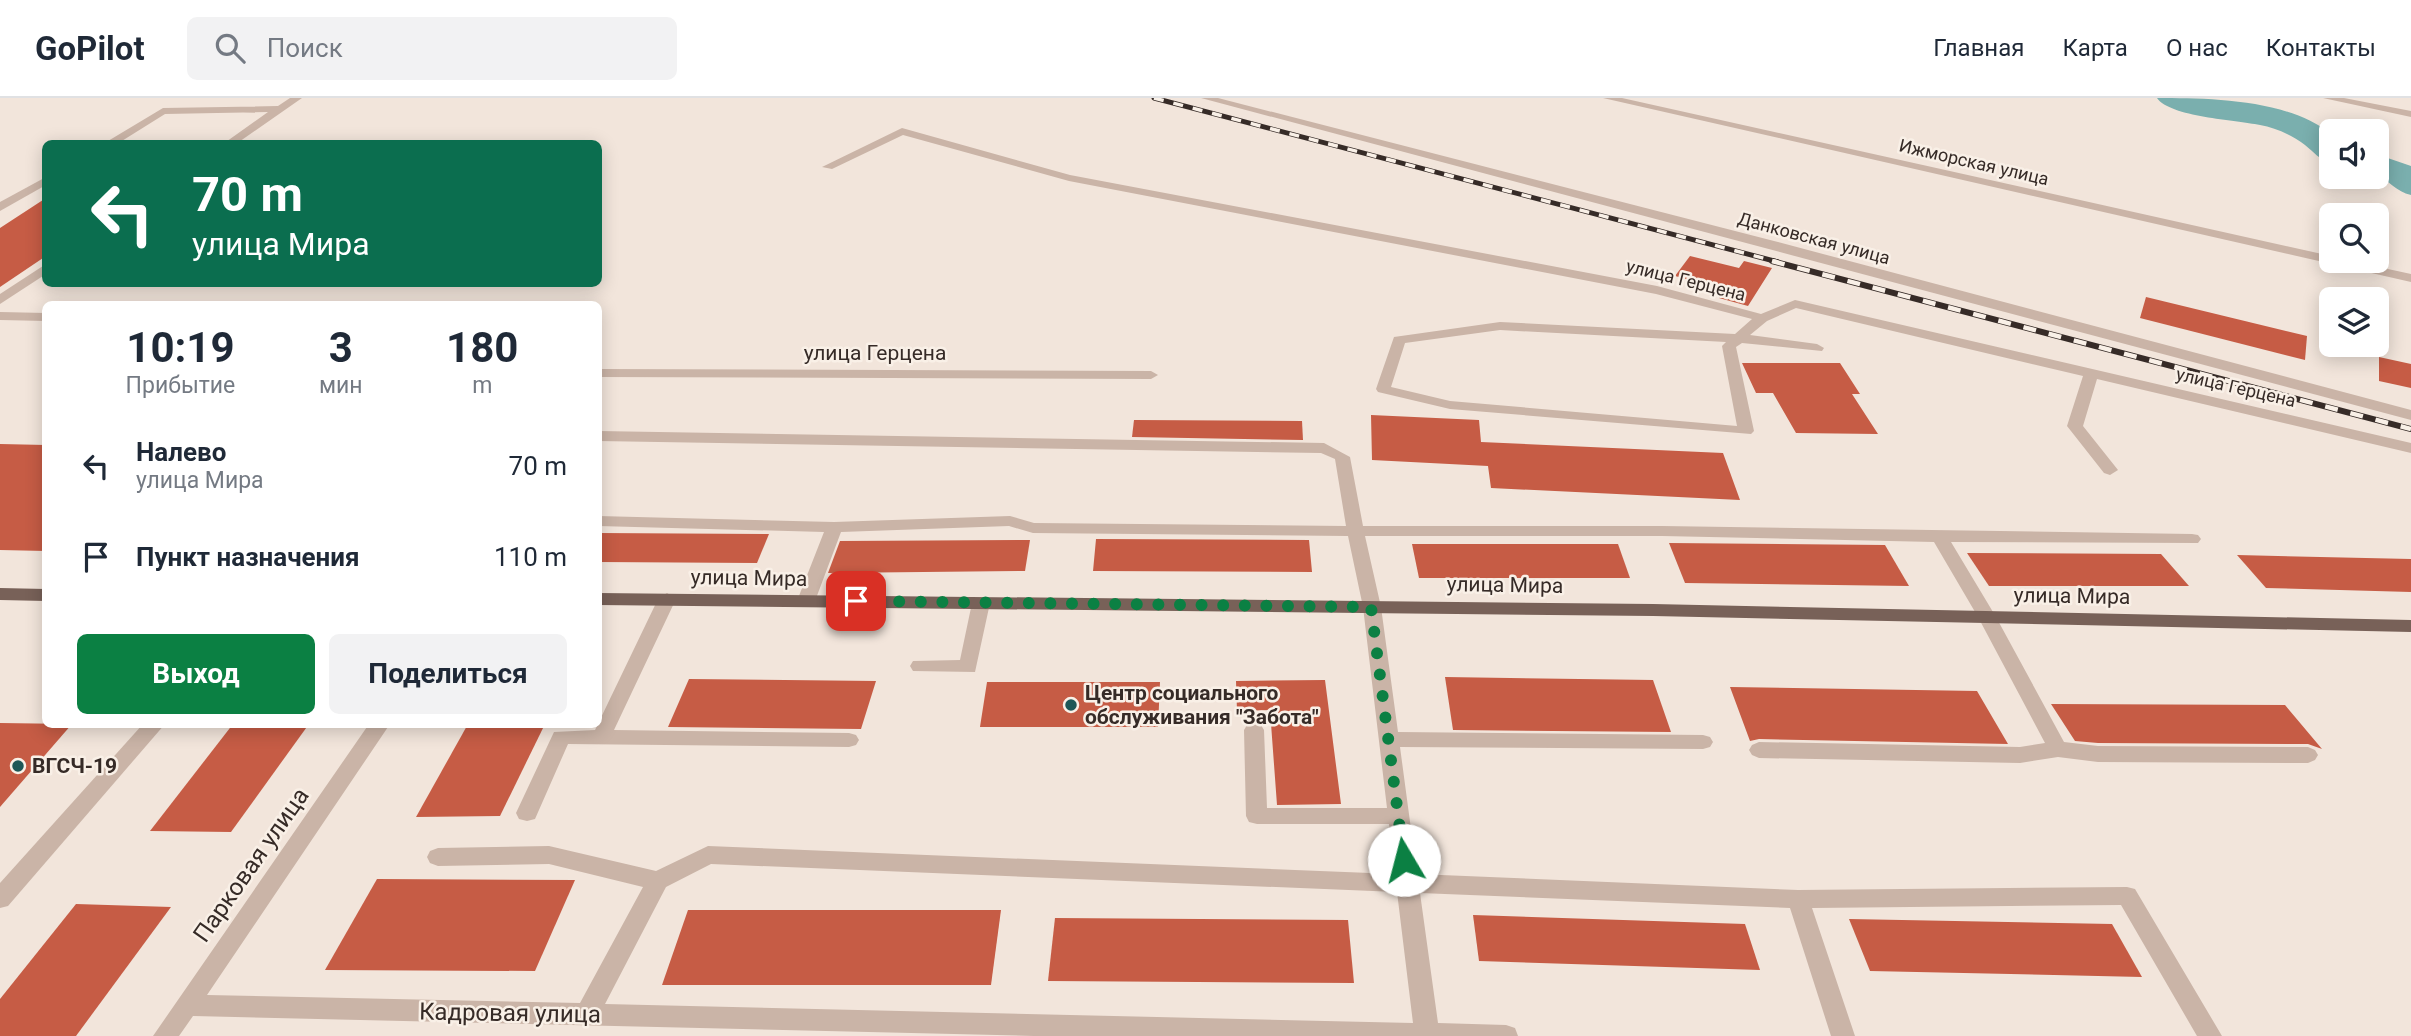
<!DOCTYPE html>
<html lang="ru">
<head>
<meta charset="utf-8">
<style>
	body { margin:0; font-family:Roboto,sans-serif; background:#f2f2f3; color:#1f2937; height:100vh; display:flex; flex-direction:column; font-size:26px; white-space:nowrap }
	* { box-sizing:border-box; margin:0 }
	p { font-size:23px; color:#747a83 }
	.icon { flex:none; width:38px; height:38px; fill:none; stroke:currentColor; stroke-width:2; stroke-linecap:round; stroke-linejoin:round }
	.map { position:relative; flex:1; overflow:hidden }
	.sheet { position:absolute; left:42px; top:203px; width:560px; height:427px; display:flex; flex-direction:column; background:#fff; border-radius:10px; box-shadow:0 4px 18px #0003 }
	.sheet>* { flex:none }
	.top-card { position:absolute; left:42px; top:42px; width:560px; height:147px; border-radius:10px; box-shadow:0 4px 18px #0003; background:#0b6e4f; color:#fff; overflow:hidden }
	.tools { position:absolute; left:2319px; top:21px; display:grid; gap:14px }
	.tools a { display:grid; place-items:center; width:70px; height:70px; border-radius:10px; background:#fff; box-shadow:0 4px 18px #0003; font-size:35px }
	.pin { position:absolute; display:grid; place-items:center; width:60px; height:60px; color:#fff; margin:-30px; border-radius:14px; box-shadow:0 4px 10px #0006 }
	.me { position:absolute; width:77px; margin:-38px; rotate:352deg; stroke-linejoin:round; filter:drop-shadow(0 0 5px #0008) }
	.turn { display:flex; align-items:center; gap:24px; height:147px; padding:0 35px; font-size:32px }
	.turn .icon { width:91px; height:91px; stroke-width:2.5 }
	.turn b { display:block; font-size:49px; line-height:60px }
	.eta { display:flex; justify-content:space-evenly; align-items:center; height:119px; text-align:center }
	.eta b { font-size:42px; font-weight:700; line-height:49px }
	.action { display:flex; gap:14px; margin-top:auto; padding:14px 35px }
	.action a { flex:1; height:80px; border-radius:10px; background:#0b8043; color:#fff; font-size:28px; font-weight:700; line-height:80px; text-align:center }
	.action a+a { background:#f2f2f3; color:#1f2937 }
	ul { padding:0; list-style:none }
	li { display:flex; align-items:center; gap:21px; height:91px; padding:0 35px }
	li div { flex:1 }
	li b { display:block; font-size:26px }
	li em { font-style:normal }
	header { display:flex; align-items:center; gap:42px; box-sizing:border-box; height:98px; padding:0 35px; background:#fff; border-bottom:2px solid #e0e1e3 }
	header strong { font-size:33px }
	nav { display:flex; gap:38px; margin-inline-start:auto; font-size:24px }
	.search { width:490px; height:63px; background:#f2f2f3; display:flex; align-items:center; gap:18px; box-sizing:border-box; padding:0 24px; border-radius:10px; color:#747a83; font-size:26px }
	.map>svg:first-child { display:block }
	.lines { fill:none; stroke-linecap:round; stroke-linejoin:round }
	.river { fill:#7aafae; fill-rule:evenodd }
	.building { fill:#c65c45 }
	.minor { fill:#cab4a7; fill-rule:evenodd }
	.major { fill:#786158; fill-rule:evenodd }
	.rail-far1-casing { stroke:#362b27; stroke-width:5 }
	.rail-casing { stroke:#362b27; stroke-width:6 }
	.rail-far1 { stroke:#f9f0e7; stroke-width:3.5; stroke-dasharray:10; stroke-linecap:butt }
	.rail { stroke:#f9f0e7; stroke-width:4.5; stroke-dasharray:13; stroke-linecap:butt }
	.route { stroke:#0b8043; stroke-width:12; stroke-dasharray:0 21.6 }
	.poi-dot { fill:#1d5757; stroke:#f9f0e7; stroke-width:2.5 }
	.labels { text-anchor:middle; dominant-baseline:central; stroke-width:5; stroke-linejoin:round; paint-order:stroke }
	.far-street-label { font-size:18px; fill:#362b27; stroke:#f9f0e7 }
	.street-label { font-size:21px; fill:#362b27; stroke:#f9f0e7 }
	.poi-label { font-size:21px; font-weight:bold; fill:#362b27; stroke:#f9f0e7; text-anchor:start }
	.near-street-label { font-size:24px; fill:#362b27; stroke:#f9f0e7 }
</style>
</head>
<body>
<header>
<strong>GoPilot</strong>
<div class="search"><svg class="icon" aria-label="search" viewBox="0 0 24 24"><circle cx="10" cy="10" r="6"/><path d="M15 15l6 6"/></svg>Поиск</div>
<nav><a>Главная</a><a>Карта</a><a>О нас</a><a>Контакты</a></nav>
</header>
<div class="map">
<svg width="2411" height="938" viewBox="0 0 2411 938">
	<rect width="100%" height="100%" fill="#f2e5db"/>
	<g class="lines">
		<g class="river">
			<path d="M 2157,0 C 2209,0 2288,1 2331,36 L 2331,64 C 2318,61 2315,55 2305,47 C 2292,37 2276,30 2260,27 C 2236,22 2170,19 2157,0 Z"/>
			<path d="M 2376,56 L 2411,68 L 2411,97 C 2396,94 2390,82 2376,78 Z"/>
		</g>
	</g>
	<g class="building">
		<polygon points="46,100 46,158 0,189 0,130"/>
		<polygon points="1690,158 1739,170 1744,163 1772,170 1748,208 1719,200 1725,191 1675,178"/>
		<polygon points="2146,199 2307,238 2305,262 2140,220"/>
		<polygon points="2379,259 2411,266 2411,290 2379,283"/>
		<polygon points="1742,265 1840,265 1860,296 1852,296 1878,336 1796,335 1773,295 1756,295"/>
		<polygon points="1371,317 1479,322 1481,344 1723,355 1740,402 1491,390 1488,368 1372,362"/>
		<polygon points="1134,322 1302,323 1303,342 1132,339"/>
		<polygon points="0,346 46,347 46,453 0,452"/>
		<polygon points="598,435 769,436 757,465 598,464"/>
		<polygon points="1096,441 1309,442 1312,474 1093,473"/>
		<polygon points="1030,442 1025,473 828,475 840,443"/>
		<polygon points="1669,445 1885,447 1909,488 1685,485"/>
		<polygon points="1412,446 1618,446 1630,480 1419,480"/>
		<polygon points="1967,455 2161,456 2189,488 1989,488"/>
		<polygon points="2237,457 2411,461 2411,494 2266,490"/>
		<polygon points="1445,579 1653,582 1671,634 1453,632"/>
		<polygon points="689,581 876,583 861,631 668,629"/>
		<polygon points="1325,582 1341,706 1277,707 1270,612 1237,613 1236,583"/>
		<polygon points="987,584 1160,584 1158,629 980,629"/>
		<polygon points="1730,589 1977,593 2008,646 1759,641 1750,643"/>
		<polygon points="2051,606 2285,607 2322,651 2308,646 2098,645 2075,643"/>
		<polygon points="0,625 72,626 0,709"/>
		<polygon points="233,626 309,626 231,734 150,733"/>
		<polygon points="468,626 545,626 500,718 416,719"/>
		<polygon points="377,781 575,782 535,873 325,872"/>
		<polygon points="76,806 171,809 76,938 0,938 0,901"/>
		<polygon points="688,812 1001,812 991,887 662,887"/>
		<polygon points="1473,817 1745,826 1760,872 1479,863"/>
		<polygon points="1055,820 1348,822 1354,885 1048,883"/>
		<polygon points="1849,821 2112,826 2142,879 1870,873"/>
	</g>
	<g class="lines">
		<g class="minor">
			<polygon points="290,0 302,0 236,46 223,46 268,14 165,16 117,46 103,46 163,10 278,8"/>
			<polygon points="1201,0 1218,0 1774,143 2411,312 2411,322"/>
			<polygon points="1603,0 1622,0 2331,158 2331,163 2351,163 2411,176 2411,184"/>
			<polygon points="2323,0 2344,0 2411,13 2411,19"/>
			<path d="M 902,30 L 1070,77 L 1657,188 L 1761,216 L 1795,202 L 2411,345 L 2411,355 L 2097,281 L 2083,328 L 2118,372 L 2110,377 L 2104,375 L 2067,328 L 2083,278 L 1796,210 L 1767,223 L 1750,237 L 1817,246 L 1824,250 L 1822,253 L 1742,245 L 1736,249 L 1754,333 L 1751,336 L 1450,311 L 1378,294 L 1376,291 L 1394,239 L 1500,224 L 1735,236 L 1752,221 L 1656,196 L 1069,83 L 903,37 L 832,71 L 822,69 ZM 1500,232 L 1726,244 L 1722,248 L 1737,328 L 1450,303 L 1391,289 L 1405,245 Z"/>
			<polygon points="46,79 46,87 0,113 0,104"/>
			<polygon points="46,166 46,176 0,206 0,196"/>
			<polygon points="0,214 46,215 46,223 0,222"/>
			<polygon points="598,271 1151,273 1158,277 1151,281 598,279"/>
			<path d="M 598,333 L 1324,345 L 1350,359 L 1363,428 L 1662,428 L 2192,436 L 2198,437 L 2201,441 L 2198,445 L 1951,444 L 1996,519 L 2064,644 L 2098,648 L 2308,649 L 2315,652 L 2318,657 L 2315,662 L 2308,665 L 2098,664 L 2058,659 L 2020,665 L 1759,660 L 1752,657 L 1749,652 L 1752,647 L 1759,644 L 2020,649 L 2045,645 L 1978,519 L 1934,444 L 1662,438 L 1365,438 L 1381,509 L 1398,634 L 1703,637 L 1710,639 L 1713,644 L 1710,649 L 1703,651 L 1400,649 L 1417,776 L 1798,792 L 2127,789 L 2135,791 L 2222,938 L 2197,938 L 2121,807 L 1812,810 L 1855,938 L 1831,938 L 1790,810 L 1420,795 L 1438,925 L 1506,927 L 1515,930 L 1518,938 L 1034,938 L 193,918 L 179,938 L 153,938 L 369,626 L 390,626 L 207,897 L 580,905 L 643,789 L 549,766 L 438,768 L 430,765 L 427,759 L 430,753 L 438,750 L 549,748 L 656,773 L 708,748 L 1395,776 L 1389,726 L 1257,726 L 1249,724 L 1246,718 L 1244,632 L 1247,627 L 1254,625 L 1261,627 L 1264,632 L 1267,710 L 1387,710 L 1363,509 L 1348,438 L 1033,435 L 1009,428 L 841,434 L 815,503 L 806,509 L 797,503 L 824,434 L 598,428 L 598,418 L 834,424 L 1010,418 L 1034,425 L 1346,428 L 1335,361 L 1321,355 L 598,343 ZM 711,766 L 1397,794 L 1413,925 L 605,906 L 666,789 Z"/>
			<polygon points="667,495 676,501 614,632 849,635 856,637 859,642 856,647 849,649 568,646 535,721 527,723 519,721 516,715 554,634 595,632 658,501"/>
			<polygon points="981,499 990,505 975,574 913,573 910,568 913,563 960,562 972,505"/>
			<polygon points="143,626 165,626 8,808 0,810 0,785"/>
		</g>
		<g class="major">
			<polygon points="0,490 46,491 46,503 0,502"/>
			<polygon points="598,495 1653,506 2411,522 2411,534 1653,518 598,507"/>
		</g>
		<defs>
			<polyline id="rail-far1" points="1154,0 1778,164"/>
			<polyline id="rail" points="1772,163 2411,331"/>
		</defs>
		<use href="#rail-far1" class="rail-far1-casing"/>
		<use href="#rail" class="rail-casing"/>
		<use href="#rail-far1" class="rail-far1"/>
		<use href="#rail" class="rail"/>
	</g>
	<g class="lines">
		<polyline class="route" points="856,503 1371,509 1404,762"/>
	</g>
	<g class="poi-dot">
		<circle cx="1071" cy="607" r="7"/>
		<circle cx="18" cy="668" r="7"/>
	</g>
	<g class="labels">
		<g class="far-street-label">
			<text transform="translate(1974 64) rotate(13)">Ижморская улица</text>
			<text transform="translate(1814 140) rotate(15)">Данковская улица</text>
			<text transform="translate(1686 182) rotate(14)">улица Герцена</text>
			<text transform="translate(2236 289) rotate(13)">улица Герцена</text>
		</g>
		<g class="street-label">
			<text x="875" y="255">улица Герцена</text>
			<text transform="translate(749 480) rotate(1)">улица Мира</text>
			<text transform="translate(1505 487) rotate(1)">улица Мира</text>
			<text transform="translate(2072 498) rotate(1)">улица Мира</text>
		</g>
		<g class="poi-label">
			<text x="1085" y="595">Центр социального<tspan x="1085" dy="24">обслуживания "Забота"</tspan></text>
			<text x="32" y="668">ВГСЧ-19</text>
		</g>
		<g class="near-street-label">
			<text transform="translate(251 767) rotate(-55)">Парковая улица</text>
			<text transform="translate(510 915) rotate(1)">Кадровая улица</text>
		</g>
	</g>
</svg>
<div class="tools">
<a><svg class="icon" aria-label="sound" viewBox="0 0 24 24"><path d="M4 9h4l5-4v14l-5-4H4zM17 9q2 3 0 6"/></svg></a>
<a><svg class="icon" aria-label="search" viewBox="0 0 24 24"><circle cx="10" cy="10" r="6"/><path d="M15 15l6 6"/></svg></a>
<a><svg class="icon" aria-label="layers" viewBox="0 0 24 24"><path d="M12 4l9 5-9 5-9-5zM3 14l9 5 9-5"/></svg></a>
</div>
<div class="pin" style="left:856px;top:503px;background:#d93025"><svg class="icon" aria-label="arrive" viewBox="0 0 24 24"><path d="M6 21V4h12l-3 4 3 4H6"/></svg></div>
<svg class="me" style="left:1404px;top:762px" viewBox="-20 -20 40 40"><circle r="19" fill="#fff"/><path d="M0-13L10 11 0 6-10 11z" fill="#0b8043"/></svg>
<div class="top-card">
<div class="turn"><svg class="icon" aria-label="left" viewBox="0 0 24 24"><path d="M17 20v-9H6M10 6l-5 5 5 5"/></svg><div><b>70 m</b>улица Мира</div></div>
</div>
<section class="sheet">
<div class="eta">
<div><b>10:19</b><p>Прибытие</p></div>
<div><b>3</b><p>мин</p></div>
<div><b>180</b><p>m</p></div>
</div>
<ul>
<li><svg class="icon" aria-label="left" viewBox="0 0 24 24"><path d="M17 20v-9H6M10 6l-5 5 5 5"/></svg><div><b>Налево</b><p>улица Мира</p></div><em>70 m</em></li>
<li><svg class="icon" aria-label="arrive" viewBox="0 0 24 24"><path d="M6 21V4h12l-3 4 3 4H6"/></svg><div><b>Пункт назначения</b></div><em>110 m</em></li>
</ul>
<div class="action"><a>Выход</a><a>Поделиться</a></div>
</section>
</div>
</body>
</html>
